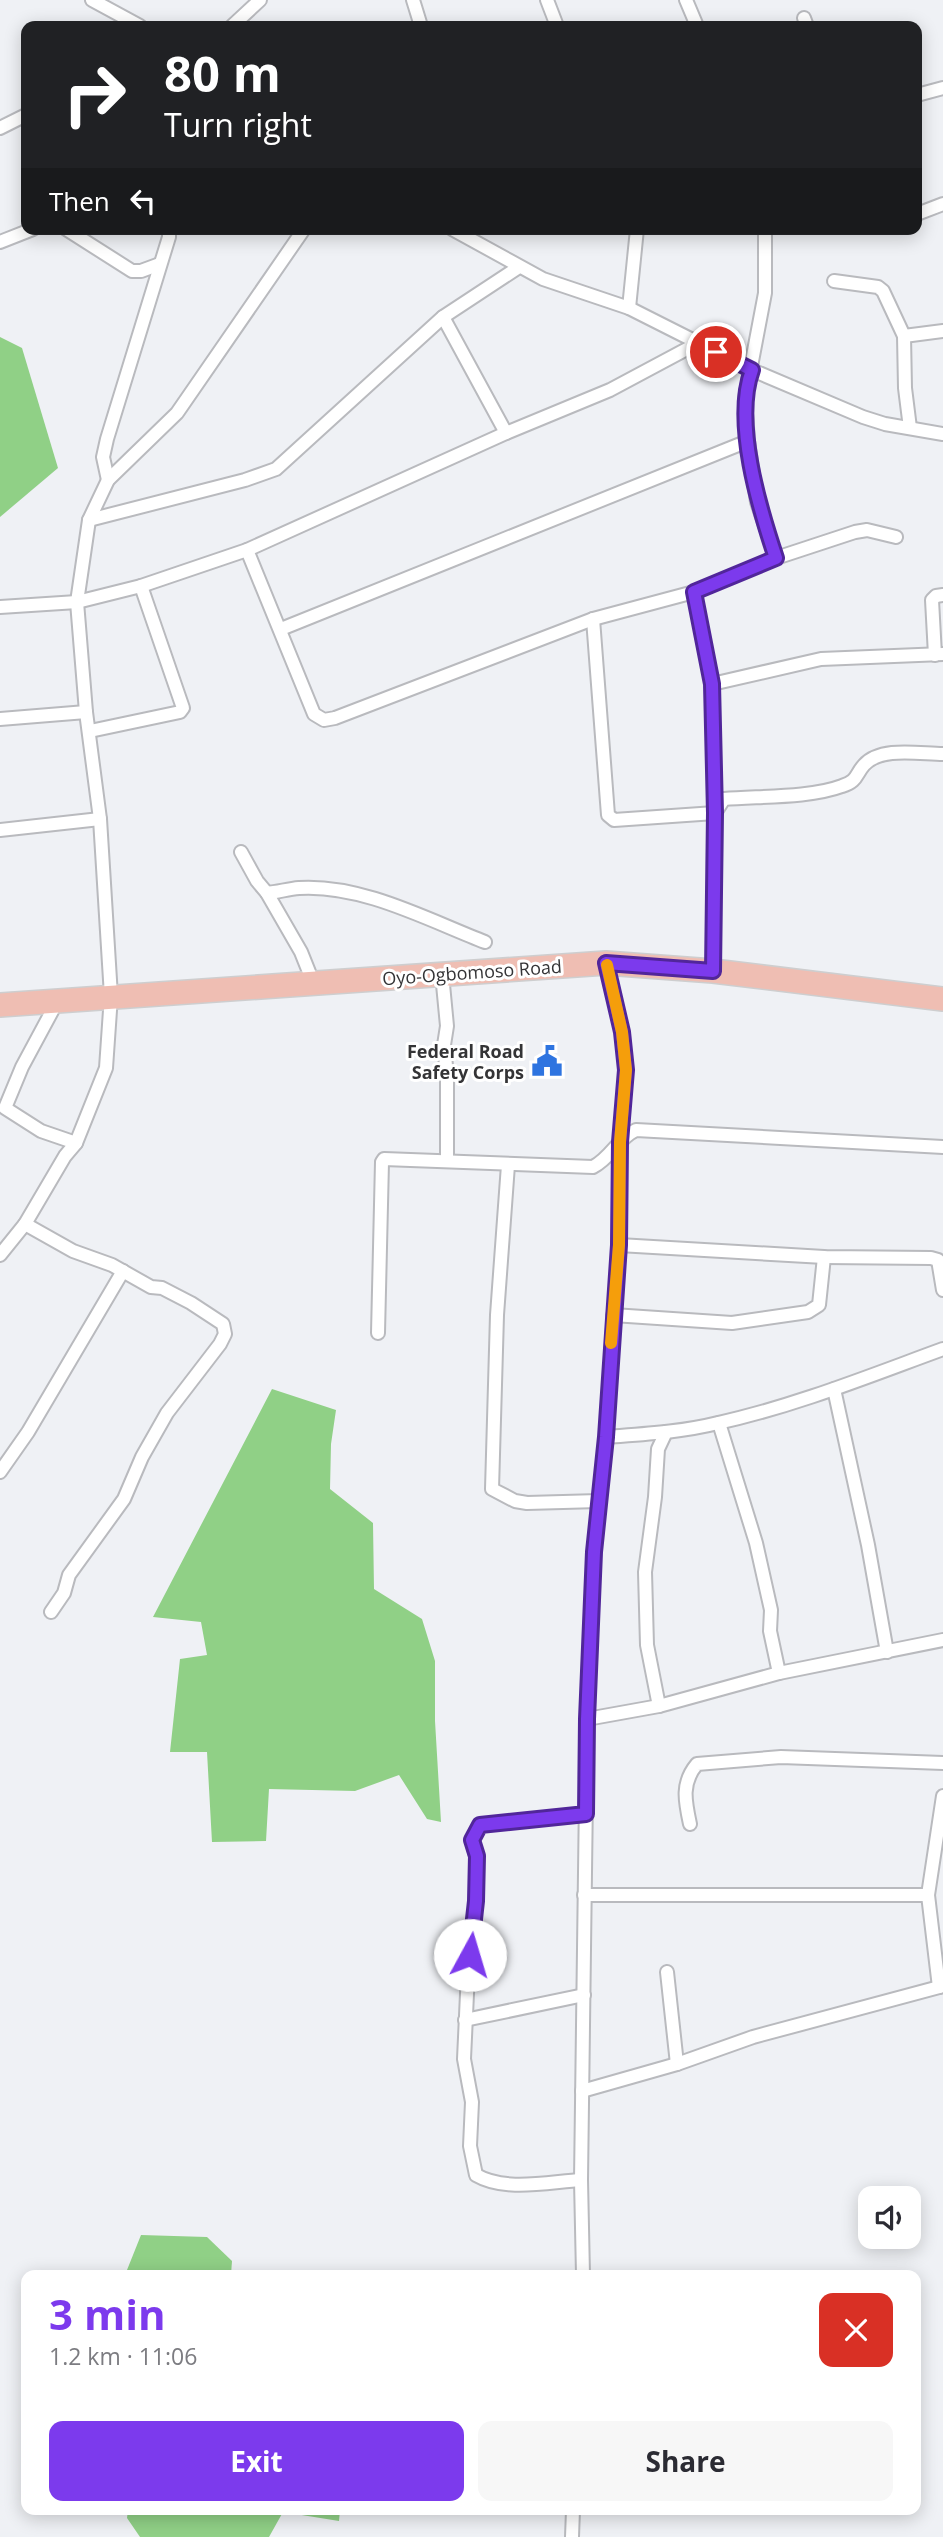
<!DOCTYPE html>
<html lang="en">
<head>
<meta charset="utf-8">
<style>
	body { margin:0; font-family:"Open Sans",sans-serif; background:#f7f7f7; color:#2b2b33; height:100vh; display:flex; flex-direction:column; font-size:26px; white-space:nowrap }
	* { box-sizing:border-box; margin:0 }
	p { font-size:23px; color:#7c7c81 }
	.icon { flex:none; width:38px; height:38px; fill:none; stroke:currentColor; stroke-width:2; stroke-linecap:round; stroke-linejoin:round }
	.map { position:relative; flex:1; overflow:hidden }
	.sheet { position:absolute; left:21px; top:2270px; width:900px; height:245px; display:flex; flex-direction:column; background:#fff; border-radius:14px; box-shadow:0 4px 18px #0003 }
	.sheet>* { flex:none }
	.hud { position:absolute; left:21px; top:21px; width:901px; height:214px; border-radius:14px; box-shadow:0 4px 18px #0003; background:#202124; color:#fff; overflow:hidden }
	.tools { position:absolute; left:858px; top:2186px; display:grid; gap:14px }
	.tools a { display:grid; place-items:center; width:63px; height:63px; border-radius:14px; background:#fff; box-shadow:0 4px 18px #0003; font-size:35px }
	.pin { position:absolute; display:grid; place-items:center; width:60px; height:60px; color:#fff; margin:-30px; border:4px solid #fff; border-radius:50%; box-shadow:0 2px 7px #0007 }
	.me { position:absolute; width:77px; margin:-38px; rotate:6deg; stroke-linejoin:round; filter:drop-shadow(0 0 5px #0008) }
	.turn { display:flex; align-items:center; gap:24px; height:147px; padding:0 28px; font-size:32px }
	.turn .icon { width:91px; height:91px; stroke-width:2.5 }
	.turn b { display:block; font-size:49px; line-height:60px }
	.then { display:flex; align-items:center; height:66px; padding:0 28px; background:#0003; gap:14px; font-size:26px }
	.round { display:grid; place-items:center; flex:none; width:74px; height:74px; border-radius:14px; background:#f7f7f7 }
	.head { display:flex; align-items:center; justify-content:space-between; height:119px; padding:0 28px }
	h1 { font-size:42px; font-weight:700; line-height:52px; color:#7c3aed }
	.primary-button { display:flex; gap:14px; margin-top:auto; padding:14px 28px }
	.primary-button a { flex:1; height:80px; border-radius:14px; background:#7c3aed; color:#fff; font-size:28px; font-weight:700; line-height:80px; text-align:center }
	.primary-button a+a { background:#f7f7f7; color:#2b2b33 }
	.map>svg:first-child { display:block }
	.forest { fill:#90d086 }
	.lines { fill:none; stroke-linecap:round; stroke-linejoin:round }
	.street-casing { stroke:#b9babe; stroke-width:16 }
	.highway-casing { stroke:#cececf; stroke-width:26 }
	.street { stroke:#fff; stroke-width:12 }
	.highway { stroke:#efbeb3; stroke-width:23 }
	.route-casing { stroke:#51269a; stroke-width:18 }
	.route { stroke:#7c3aed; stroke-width:12 }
	.slow { stroke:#f59e0b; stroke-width:12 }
	.labels { text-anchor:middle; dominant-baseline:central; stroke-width:6; stroke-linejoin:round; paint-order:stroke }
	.street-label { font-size:18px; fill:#343436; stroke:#fff }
	.poi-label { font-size:18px; font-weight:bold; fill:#343436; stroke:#fff; text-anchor:end }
</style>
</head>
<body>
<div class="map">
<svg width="943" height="2537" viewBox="0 0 943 2537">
	<rect width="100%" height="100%" fill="#eff1f5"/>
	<g class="forest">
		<polygon points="0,337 22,348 58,468 0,517"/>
		<polygon points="272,1389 336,1410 331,1444 330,1489 373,1523 374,1589 422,1619 435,1661 435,1721 441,1822 427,1819 399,1775 355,1791 269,1789 266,1841 212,1842 207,1752 170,1752 180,1659 207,1655 201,1622 153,1617"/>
		<polygon points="141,2235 207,2237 232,2261 231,2275 125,2275"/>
		<polygon points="128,2510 340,2510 339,2521 283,2512 269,2537 140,2537 127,2518"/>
	</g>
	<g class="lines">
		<defs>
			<g id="street">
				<polyline points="92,0 140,26"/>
				<polyline points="413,0 421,26"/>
				<polyline points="547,0 557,26"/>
				<polyline points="686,0 697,26"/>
				<polyline points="804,18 807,26"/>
				<polyline points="232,26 260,0"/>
				<polyline points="917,95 943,88"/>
				<polyline points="0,128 26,115"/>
				<polyline points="917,214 943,204"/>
				<polyline points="66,229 132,271 141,271 160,264"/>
				<polyline points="452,229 543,279 629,308 752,370 863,417 885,424 943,434"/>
				<polyline points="765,229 765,293 745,398 748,441 757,502 776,558"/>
				<polyline points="0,242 33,229"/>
				<polyline points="834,281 878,287 883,291 904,336 905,388 910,428"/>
				<polyline points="629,308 637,229"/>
				<polyline points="443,317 506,433"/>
				<polyline points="904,336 943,331"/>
				<polyline points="108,480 103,457 107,439 169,237 169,229"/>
				<polyline points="89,520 245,480 276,469 443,317 519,267"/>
				<polyline points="247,550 314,714 324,720 335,718 593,619 694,592 776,558 855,532 867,530 896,537"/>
				<polyline points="694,592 712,684 715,813 713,971"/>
				<polyline points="0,607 77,602 141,586 247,550 506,433 610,390 698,343"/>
				<path d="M 593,619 L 608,815 L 614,820 L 715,813 L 724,799 C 759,796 810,798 842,786 C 858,781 855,775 864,765 C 881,746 920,754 943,754"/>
				<polyline points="281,629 748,441"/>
				<polyline points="935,655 932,600 936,596 943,595"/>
				<polyline points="712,684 821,659 943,654"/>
				<polyline points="0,719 86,712"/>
				<polyline points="90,731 180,712 183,708 141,586"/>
				<polyline points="0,830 100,819"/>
				<path d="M 241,852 L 257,881 L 267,893 C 278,892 288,889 299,888 C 362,884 428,920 485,942"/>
				<polyline points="267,893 301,952 313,982"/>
				<polyline points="442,974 447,1026 444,1045 447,1076 447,1160"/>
				<polyline points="58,1000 22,1067 5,1108 41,1131 76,1143"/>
				<polyline points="508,1165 497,1315 492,1489 515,1501 527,1503 599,1501"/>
				<polyline points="25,1224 73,1251 112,1265 151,1287 162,1288 191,1303 223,1324 225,1334 220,1344 167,1413 142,1457 124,1499 69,1575 64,1593 51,1612"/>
				<polyline points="619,1245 824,1257 931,1258 938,1260 943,1290"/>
				<polyline points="0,1255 25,1224 65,1156 76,1143 106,1068 111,996 100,819 86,712 77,602 89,520 108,480 177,413 304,229"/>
				<polyline points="613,1315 732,1323 808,1312 819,1305 824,1257"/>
				<path d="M 378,1333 L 382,1162 L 384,1159 L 593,1167 C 611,1158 618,1138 636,1130 L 943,1147"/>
				<polyline points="834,1389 868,1545 887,1652"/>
				<polyline points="719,1423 756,1543 771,1610 770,1631 779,1673"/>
				<path d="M 606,1437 C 644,1434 682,1432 718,1423 C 795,1406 869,1376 943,1349"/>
				<polyline points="0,1472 28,1432 123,1271"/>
				<polyline points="659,1706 647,1645 645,1572 655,1497 658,1449 666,1432"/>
				<polyline points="587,1719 659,1706 779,1673 943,1640"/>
				<path d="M 690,1824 C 685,1801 681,1783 697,1764 L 781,1757 L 943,1763"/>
				<polyline points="584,1895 928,1895"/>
				<polyline points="667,1972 677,2064"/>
				<polyline points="939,1987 928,1895 943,1796"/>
				<polyline points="465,2020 584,1995"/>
				<polyline points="582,2091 677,2064 753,2037 943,1986"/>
				<path d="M 581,2180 C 548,2182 505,2192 476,2175 L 470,2146 L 472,2102 L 464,2059 L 468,1972 L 476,1901 L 476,1856 L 472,1840 L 480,1825 L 586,1814"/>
				<polyline points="583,2275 581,2180 587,1719 594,1552 606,1437 619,1245 620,1142 626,1070 622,1032 606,963"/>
				<polyline points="572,2537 573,2510"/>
			</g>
			<polyline id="highway" points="0,1005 606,963 713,971 943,999"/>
		</defs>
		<use href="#street" class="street-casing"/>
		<use href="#highway" class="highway-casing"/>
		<use href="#street" class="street"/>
		<use href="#highway" class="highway"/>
	</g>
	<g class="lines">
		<defs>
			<path id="route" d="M 470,1955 L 476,1901 L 477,1856 L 472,1840 L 480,1825 L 586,1814 L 587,1719 L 594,1552 L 606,1437 L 619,1245 L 620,1142 L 626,1070 L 622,1032 L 606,963 L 713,971 L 715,813 L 712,684 L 694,592 L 776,558 C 759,507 733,422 752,370 L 716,352"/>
		</defs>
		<use href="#route" class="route-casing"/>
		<use href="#route" class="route"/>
		<polyline class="slow" points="607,965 622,1032 626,1070 620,1142 619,1245 611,1343"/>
	</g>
	<defs>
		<symbol id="civic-bare" viewBox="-9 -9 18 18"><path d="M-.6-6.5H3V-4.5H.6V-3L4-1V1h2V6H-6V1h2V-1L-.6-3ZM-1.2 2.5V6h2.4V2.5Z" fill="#2e74e0" stroke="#fff" stroke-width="2.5" paint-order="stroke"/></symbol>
	</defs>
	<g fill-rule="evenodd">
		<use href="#civic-bare" x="525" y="1039" width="44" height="44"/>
	</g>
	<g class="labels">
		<g class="street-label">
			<text transform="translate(472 972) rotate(-4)">Oyo-Ogbomoso Road</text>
		</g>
		<g class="poi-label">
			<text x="524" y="1051">Federal Road<tspan x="524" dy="21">Safety Corps</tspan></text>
		</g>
	</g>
</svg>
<div class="tools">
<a><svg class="icon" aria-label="sound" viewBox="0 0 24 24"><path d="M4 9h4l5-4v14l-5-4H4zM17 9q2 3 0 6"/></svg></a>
</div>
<div class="pin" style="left:716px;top:352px;background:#d93025"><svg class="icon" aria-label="arrive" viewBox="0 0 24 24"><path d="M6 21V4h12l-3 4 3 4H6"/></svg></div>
<svg class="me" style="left:470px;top:1955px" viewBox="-20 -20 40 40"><circle r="19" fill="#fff"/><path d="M0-13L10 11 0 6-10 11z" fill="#7c3aed"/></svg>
<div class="hud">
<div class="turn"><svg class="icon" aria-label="right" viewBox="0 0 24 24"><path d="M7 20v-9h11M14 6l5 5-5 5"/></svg><div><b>80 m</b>Turn right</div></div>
<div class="then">Then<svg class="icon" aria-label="left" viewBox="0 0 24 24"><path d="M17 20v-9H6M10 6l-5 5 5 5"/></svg></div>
</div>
<section class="sheet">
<div class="head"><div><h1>3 min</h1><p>1.2 km · 11:06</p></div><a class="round" style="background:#d93025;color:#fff"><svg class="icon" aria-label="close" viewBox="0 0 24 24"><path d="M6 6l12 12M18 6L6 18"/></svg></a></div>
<div class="primary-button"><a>Exit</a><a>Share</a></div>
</section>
</div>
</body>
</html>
